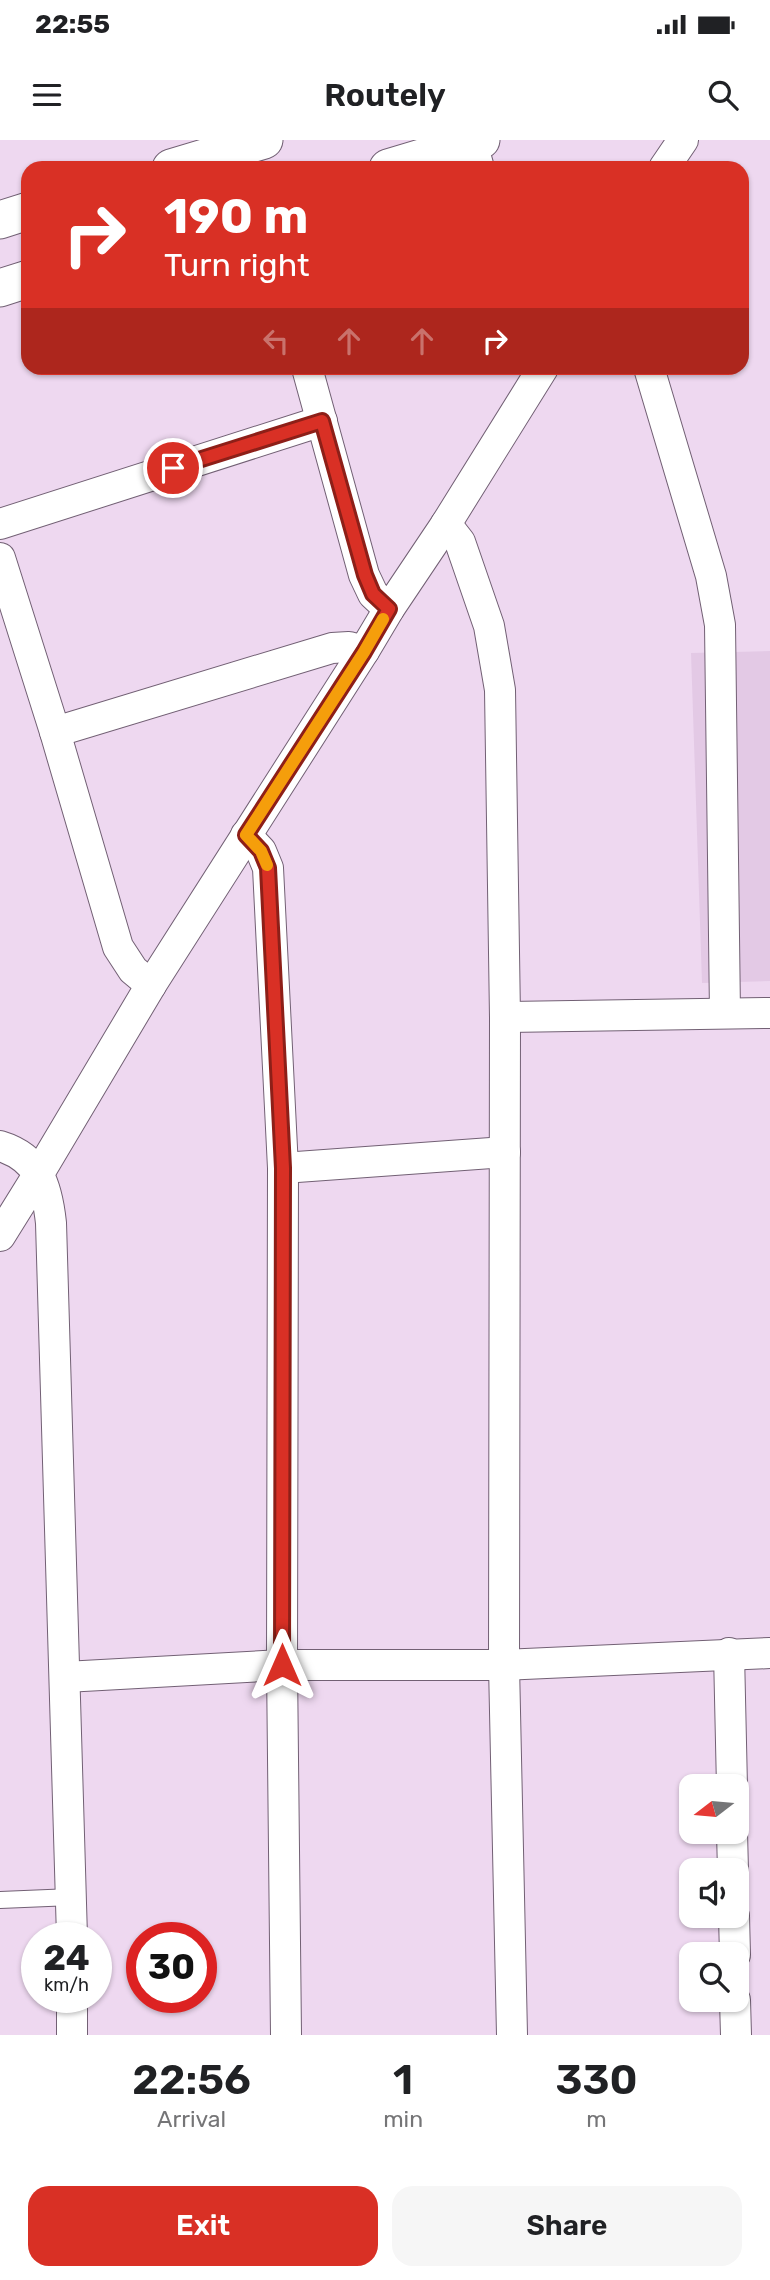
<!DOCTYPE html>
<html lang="en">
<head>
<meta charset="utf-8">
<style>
	body { margin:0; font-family:Rubik,sans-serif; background:#f6f6f6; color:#202124; height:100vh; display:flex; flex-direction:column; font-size:26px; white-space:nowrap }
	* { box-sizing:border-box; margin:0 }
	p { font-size:23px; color:#757577 }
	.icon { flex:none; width:38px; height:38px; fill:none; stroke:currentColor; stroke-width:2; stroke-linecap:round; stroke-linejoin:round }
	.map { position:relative; height:1895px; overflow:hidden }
	.details { display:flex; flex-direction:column; background:#fff; flex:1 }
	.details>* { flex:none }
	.top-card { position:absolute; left:21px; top:21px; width:728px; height:214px; border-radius:21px; box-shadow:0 2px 5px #0004; background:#d93025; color:#fff; overflow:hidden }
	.needle { width:46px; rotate:254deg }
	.fabs { position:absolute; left:679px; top:1634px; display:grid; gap:14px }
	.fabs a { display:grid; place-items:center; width:70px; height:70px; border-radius:14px; background:#fff; box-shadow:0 2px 5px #0004; font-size:35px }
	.speed { position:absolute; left:21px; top:1782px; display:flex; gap:14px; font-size:35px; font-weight:700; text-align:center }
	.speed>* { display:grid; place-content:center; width:91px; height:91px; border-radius:50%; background:#fff; box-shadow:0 2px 5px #0004; line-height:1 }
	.speed small { font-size:18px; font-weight:400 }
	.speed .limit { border:10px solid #d22; background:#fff; color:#111 }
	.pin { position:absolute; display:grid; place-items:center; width:60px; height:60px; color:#fff; margin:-30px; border:4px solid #fff; border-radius:50%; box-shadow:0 2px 7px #0007 }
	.me { position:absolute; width:77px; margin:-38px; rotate:0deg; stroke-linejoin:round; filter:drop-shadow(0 0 5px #0008) }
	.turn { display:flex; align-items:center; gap:24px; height:147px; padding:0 28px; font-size:32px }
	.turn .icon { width:91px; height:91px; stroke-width:2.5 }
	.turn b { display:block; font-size:49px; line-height:60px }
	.lanes { display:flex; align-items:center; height:66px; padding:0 28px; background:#0003; justify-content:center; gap:35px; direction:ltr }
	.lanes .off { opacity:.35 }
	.eta { display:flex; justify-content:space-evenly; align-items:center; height:119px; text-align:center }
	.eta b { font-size:42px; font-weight:600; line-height:49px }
	.action { display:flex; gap:14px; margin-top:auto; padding:14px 28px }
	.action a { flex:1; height:80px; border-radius:21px; background:#d93025; color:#fff; font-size:28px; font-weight:600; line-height:80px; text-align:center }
	.action a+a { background:#f6f6f6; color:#202124 }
	.status { display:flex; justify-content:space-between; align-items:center; height:49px; padding:0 35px; background:#fff; direction:ltr }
	.status svg { height:19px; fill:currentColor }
	header { display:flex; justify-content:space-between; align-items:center; height:91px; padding:0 28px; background:#fff; font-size:32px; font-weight:600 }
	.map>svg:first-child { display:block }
	.built { fill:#e3c9e5 }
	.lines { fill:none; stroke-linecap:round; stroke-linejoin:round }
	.service-casing { stroke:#726074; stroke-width:18 }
	.minor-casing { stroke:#726074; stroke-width:32 }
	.tertiary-casing { stroke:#726074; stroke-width:39 }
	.service { stroke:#fff; stroke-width:16 }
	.minor { stroke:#fff; stroke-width:30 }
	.tertiary { stroke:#fff; stroke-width:37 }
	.route-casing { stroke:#8d1f18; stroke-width:18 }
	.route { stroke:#d93025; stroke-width:12 }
	.slow { stroke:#f59e0b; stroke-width:12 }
</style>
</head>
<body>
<div class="status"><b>22:55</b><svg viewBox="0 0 49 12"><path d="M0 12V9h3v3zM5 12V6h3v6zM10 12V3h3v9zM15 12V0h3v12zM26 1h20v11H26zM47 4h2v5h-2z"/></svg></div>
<header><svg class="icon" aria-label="menu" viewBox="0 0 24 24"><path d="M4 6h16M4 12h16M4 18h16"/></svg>Routely<svg class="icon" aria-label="search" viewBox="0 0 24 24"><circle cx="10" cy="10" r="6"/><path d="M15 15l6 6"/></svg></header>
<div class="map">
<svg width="770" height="1895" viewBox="0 0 770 1895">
	<rect width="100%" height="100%" fill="#eed8f0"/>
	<polygon class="built" points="770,511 770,841 702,843 691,513"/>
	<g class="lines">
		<defs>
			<polyline id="service" points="0,1760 72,1757"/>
			<g id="minor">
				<polyline points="471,0 479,28"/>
				<polyline points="664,28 683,0"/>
				<polyline points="307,228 364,435 373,454 389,469"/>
				<polyline points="649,228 711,436 720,485 725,873"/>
				<polyline points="0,384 322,281"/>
				<polyline points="446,384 460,402 489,486 500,550 505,877 504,1525 512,1895"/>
				<polyline points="0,418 55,592 118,807 133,830 151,845"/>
				<polyline points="55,592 332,508 349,507 364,511"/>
				<polyline points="246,695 261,711 268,728 283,1028 282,1525 286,1895"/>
				<polyline points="505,877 770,873"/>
				<path d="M 0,1006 C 39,1018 47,1046 51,1083 L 72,1797"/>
				<polyline points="283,1028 505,1012"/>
				<polyline points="0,1096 38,1035 151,845 364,511 389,469 446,384 543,228"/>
				<polyline points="729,1513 732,1647"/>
				<polyline points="65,1537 282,1525 504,1525 770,1513"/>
				<polyline points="732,1692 733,1731"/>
				<polyline points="734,1776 735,1815"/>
				<polyline points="72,1857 72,1895"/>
				<polyline points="735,1860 736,1895"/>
			</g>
			<g id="tertiary">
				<polyline points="171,28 264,0"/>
				<polyline points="388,28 481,0"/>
				<polyline points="0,80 28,71"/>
				<polyline points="0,148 28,139"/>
			</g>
		</defs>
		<use href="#service" class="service-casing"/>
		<use href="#minor" class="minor-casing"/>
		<use href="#tertiary" class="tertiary-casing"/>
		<use href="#service" class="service"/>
		<use href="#minor" class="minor"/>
		<use href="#tertiary" class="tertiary"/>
	</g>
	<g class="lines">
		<defs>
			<polyline id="route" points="173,328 322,281 365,435 373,454 389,469 364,512 246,695 261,711 268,728 283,1028 282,1525"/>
		</defs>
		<use href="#route" class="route-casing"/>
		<use href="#route" class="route"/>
		<polyline class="slow" points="267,725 261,711 246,695 364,512 383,479"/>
	</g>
</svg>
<div class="fabs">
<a><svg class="needle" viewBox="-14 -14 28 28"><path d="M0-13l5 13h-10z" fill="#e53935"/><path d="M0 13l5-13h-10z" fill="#757577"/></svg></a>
<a><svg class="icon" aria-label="sound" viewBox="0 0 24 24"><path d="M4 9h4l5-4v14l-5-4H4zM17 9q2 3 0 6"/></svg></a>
<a><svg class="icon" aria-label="search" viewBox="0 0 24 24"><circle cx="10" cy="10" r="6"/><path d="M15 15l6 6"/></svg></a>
</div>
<div class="speed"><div>24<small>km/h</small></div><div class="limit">30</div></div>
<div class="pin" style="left:173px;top:328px;background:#d93025"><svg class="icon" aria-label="arrive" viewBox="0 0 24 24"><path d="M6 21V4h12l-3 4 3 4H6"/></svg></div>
<svg class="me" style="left:282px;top:1525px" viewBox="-20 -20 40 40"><path d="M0-17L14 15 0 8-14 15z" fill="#d93025" stroke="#fff" stroke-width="4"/></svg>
<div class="top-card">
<div class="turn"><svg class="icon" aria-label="right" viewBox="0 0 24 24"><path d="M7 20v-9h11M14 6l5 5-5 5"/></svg><div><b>190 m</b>Turn right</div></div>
<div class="lanes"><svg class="icon off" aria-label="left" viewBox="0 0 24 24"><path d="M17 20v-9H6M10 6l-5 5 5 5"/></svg><svg class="icon off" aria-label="ahead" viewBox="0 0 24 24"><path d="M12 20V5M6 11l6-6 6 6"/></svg><svg class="icon off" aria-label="ahead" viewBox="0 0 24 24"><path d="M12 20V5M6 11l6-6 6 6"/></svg><svg class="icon" aria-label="right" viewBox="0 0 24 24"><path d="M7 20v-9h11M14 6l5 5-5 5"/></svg></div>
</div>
</div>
<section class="details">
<div class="eta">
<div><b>22:56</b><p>Arrival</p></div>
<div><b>1</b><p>min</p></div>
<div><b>330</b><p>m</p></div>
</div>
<div class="action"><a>Exit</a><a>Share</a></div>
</section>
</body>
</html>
